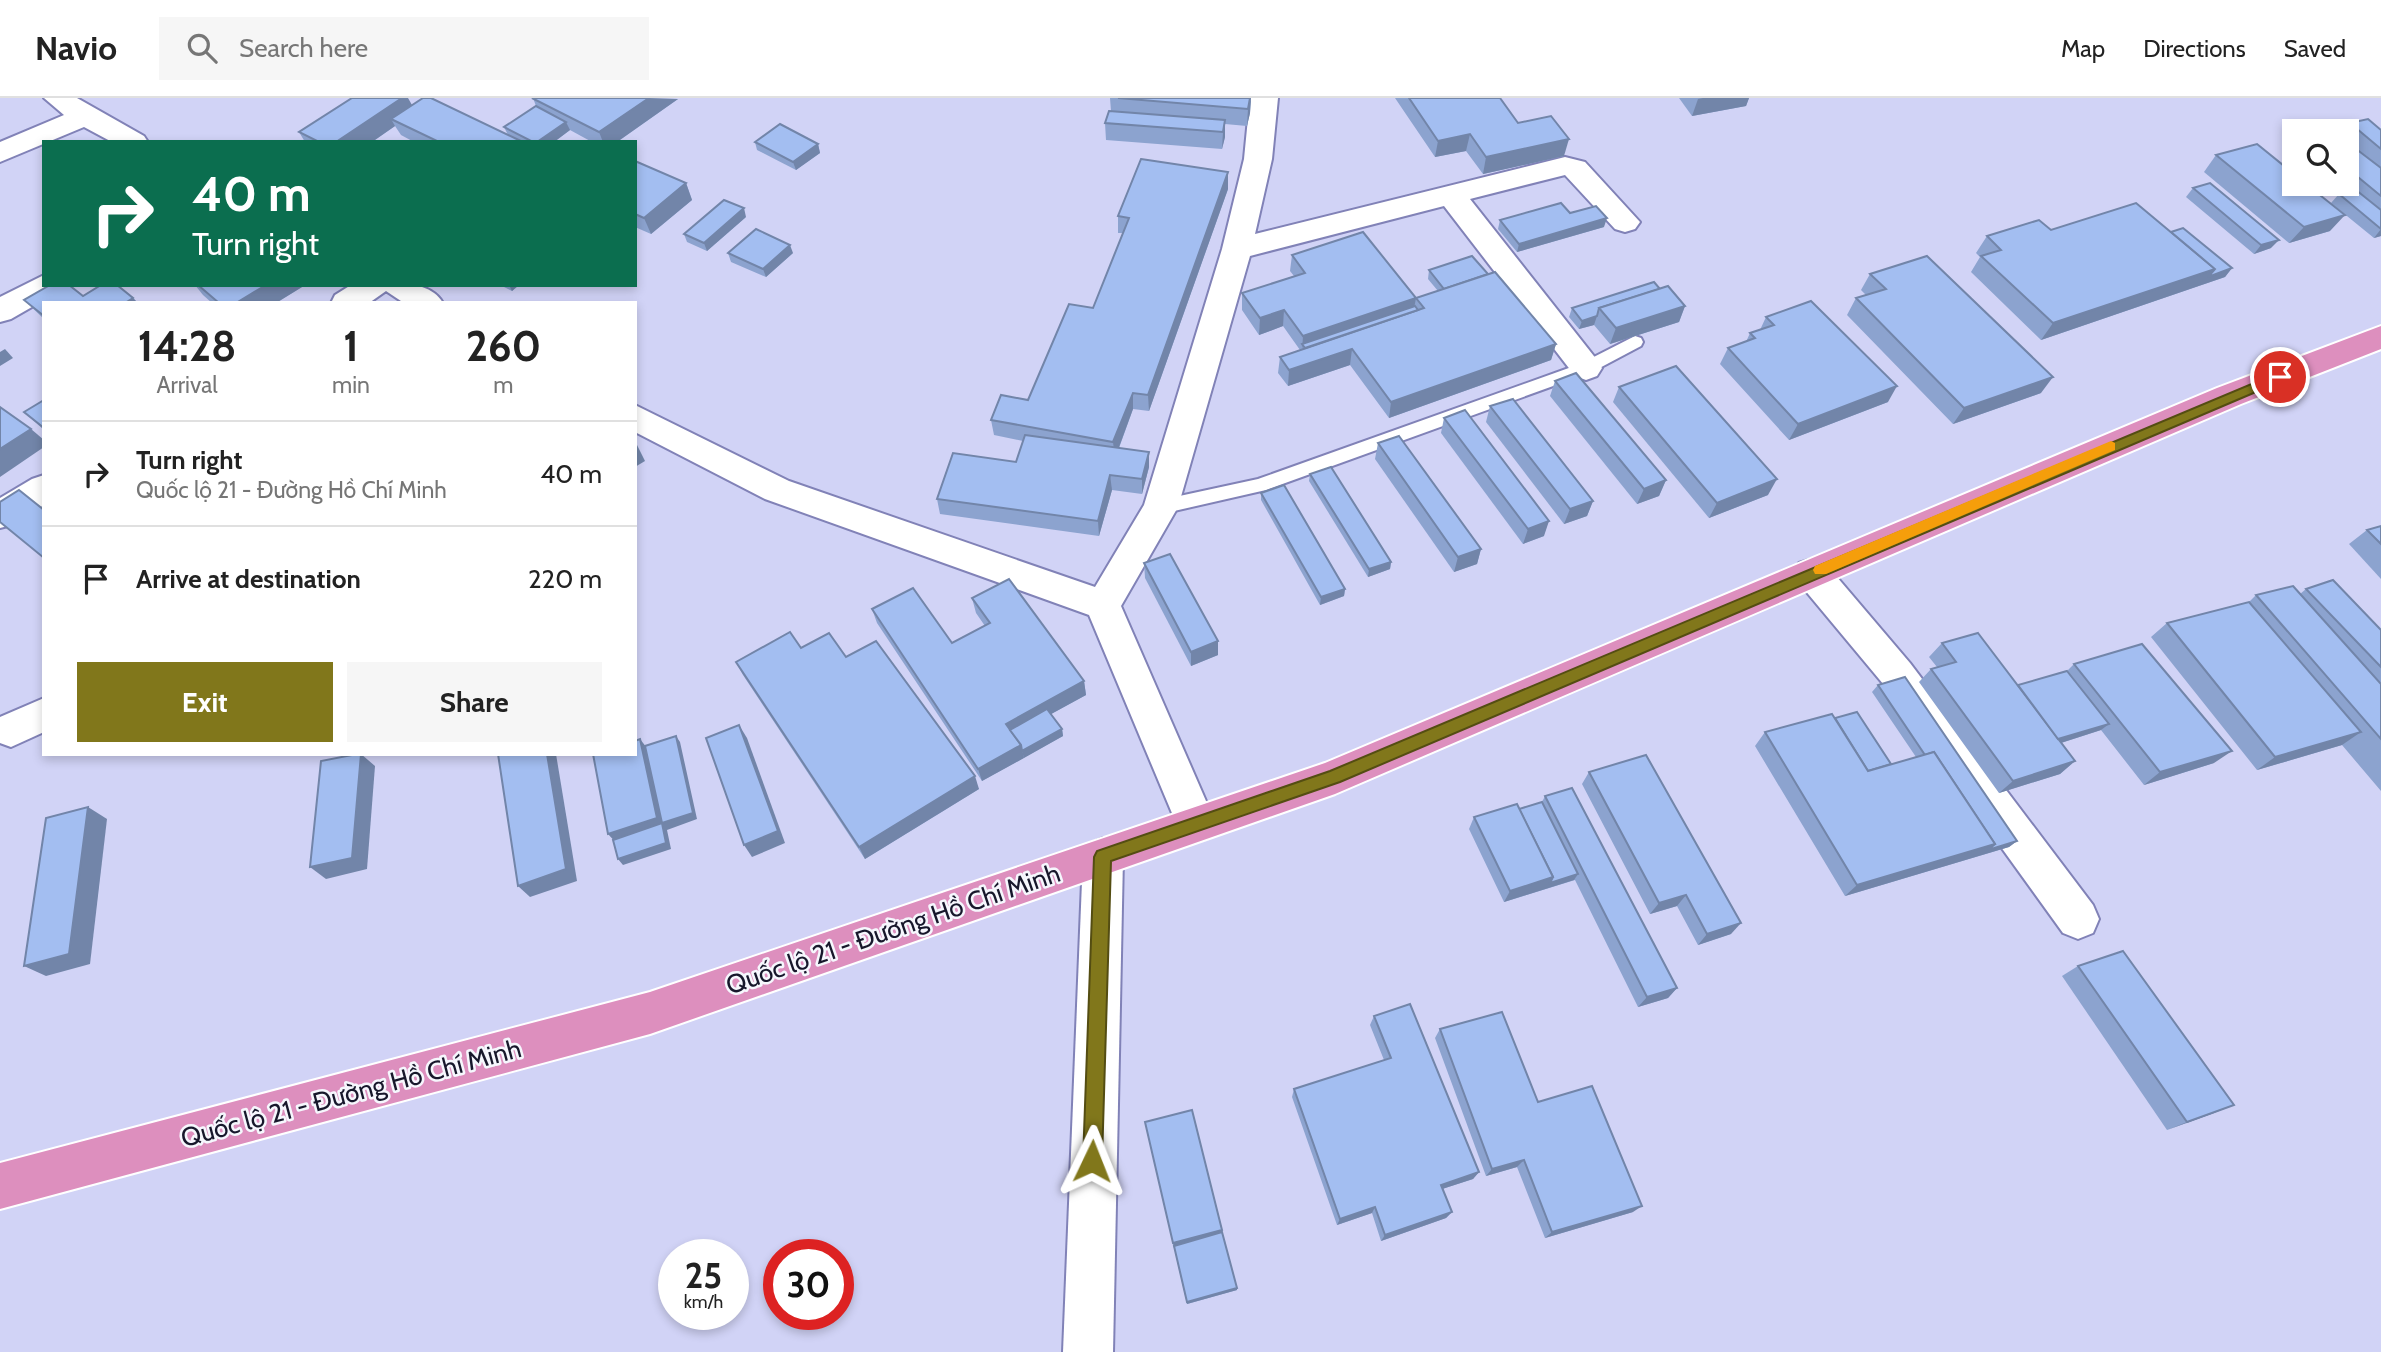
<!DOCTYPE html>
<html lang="en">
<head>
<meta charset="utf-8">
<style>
	body { margin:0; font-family:Cabin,sans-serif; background:#f6f6f6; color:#222; height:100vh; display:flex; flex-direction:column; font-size:26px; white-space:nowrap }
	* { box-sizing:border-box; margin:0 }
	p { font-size:23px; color:#767676 }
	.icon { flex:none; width:38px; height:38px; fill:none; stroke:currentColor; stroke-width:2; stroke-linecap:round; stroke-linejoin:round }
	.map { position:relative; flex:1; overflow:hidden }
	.drawer { position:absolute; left:42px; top:203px; width:595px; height:455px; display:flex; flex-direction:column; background:#fff; border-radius:0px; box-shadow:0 4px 10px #0003 }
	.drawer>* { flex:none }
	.banner { position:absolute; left:42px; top:42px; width:595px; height:147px; border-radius:0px; box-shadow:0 4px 10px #0003; background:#0b6e4f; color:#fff; overflow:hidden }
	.controls { position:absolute; left:2282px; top:21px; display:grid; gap:14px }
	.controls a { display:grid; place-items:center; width:77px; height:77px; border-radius:0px; background:#fff; box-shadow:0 4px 10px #0003; font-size:35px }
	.speed { position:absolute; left:658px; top:1141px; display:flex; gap:14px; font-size:35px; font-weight:700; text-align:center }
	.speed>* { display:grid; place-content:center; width:91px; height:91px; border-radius:50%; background:#fff; box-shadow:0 4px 10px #0003; line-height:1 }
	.speed small { font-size:18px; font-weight:400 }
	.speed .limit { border:10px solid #d22; background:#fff; color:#111 }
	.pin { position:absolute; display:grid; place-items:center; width:60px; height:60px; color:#fff; margin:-30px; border:4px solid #fff; border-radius:50%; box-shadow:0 2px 7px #0007 }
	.me { position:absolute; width:77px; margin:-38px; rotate:2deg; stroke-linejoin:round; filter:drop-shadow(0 0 5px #0008) }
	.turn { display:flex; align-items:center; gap:24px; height:147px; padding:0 35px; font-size:32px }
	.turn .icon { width:91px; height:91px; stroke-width:2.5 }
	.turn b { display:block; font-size:49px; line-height:60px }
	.eta { display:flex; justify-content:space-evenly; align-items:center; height:119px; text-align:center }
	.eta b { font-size:42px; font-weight:700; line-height:49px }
	.button { display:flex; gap:14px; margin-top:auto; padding:14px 35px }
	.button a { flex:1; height:80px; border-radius:0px; background:#81771b; color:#fff; font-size:28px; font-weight:700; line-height:80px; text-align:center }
	.button a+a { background:#f6f6f6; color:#222 }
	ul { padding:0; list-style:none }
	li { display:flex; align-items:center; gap:21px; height:105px; padding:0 35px; border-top:2px solid #e0e0e0 }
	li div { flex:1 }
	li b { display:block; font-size:26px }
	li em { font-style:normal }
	header { display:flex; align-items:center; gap:42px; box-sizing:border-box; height:98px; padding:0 35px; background:#fff; border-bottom:2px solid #e0e0e0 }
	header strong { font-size:33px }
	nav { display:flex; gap:38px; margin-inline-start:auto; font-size:24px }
	.search { width:490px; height:63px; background:#f6f6f6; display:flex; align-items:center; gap:18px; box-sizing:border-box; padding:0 24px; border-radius:0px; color:#767676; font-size:26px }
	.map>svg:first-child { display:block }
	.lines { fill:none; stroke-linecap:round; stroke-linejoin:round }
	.lane-casing { stroke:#8182b7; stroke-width:4 }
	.street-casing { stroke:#8182b7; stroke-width:4 }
	.highway-casing { stroke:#fff; stroke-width:4 }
	.lane { fill:#fff; fill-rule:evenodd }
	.street { fill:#fff; fill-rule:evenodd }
	.highway { fill:#dd8fbe; fill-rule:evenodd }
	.wall { fill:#8ca3cf }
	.shaded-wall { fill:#7285a9 }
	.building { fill:#a3bef1; stroke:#7285a9; stroke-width:2 }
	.route { fill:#81771b; stroke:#544d12; stroke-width:2 }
	.slow { fill:#f59e0b }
	.labels { text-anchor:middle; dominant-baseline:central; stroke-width:5; stroke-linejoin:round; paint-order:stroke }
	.street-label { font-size:26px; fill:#17172b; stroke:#f6f7fd }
</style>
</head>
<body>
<header>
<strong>Navio</strong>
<div class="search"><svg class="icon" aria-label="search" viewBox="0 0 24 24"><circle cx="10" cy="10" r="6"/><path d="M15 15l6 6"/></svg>Search here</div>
<nav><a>Map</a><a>Directions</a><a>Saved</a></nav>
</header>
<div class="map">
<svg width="2381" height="1254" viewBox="0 0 2381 1254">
	<rect width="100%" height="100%" fill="#d1d3f6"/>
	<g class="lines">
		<defs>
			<polygon id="lane" points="1635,238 1641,240 1643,244 1641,248 1592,274 1266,392 1161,416 1155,414 1152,409 1155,404 1161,402 1258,381 1580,266"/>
			<g id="street">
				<polygon points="44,0 77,0 144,38 148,44 112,44 84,29 0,64 0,44 64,17"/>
				<polygon points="1250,0 1278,0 1272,61 1255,136 1565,59 1585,64 1640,124 1635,131 1625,134 1615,131 1565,77 1470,101 1597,262 1602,270 1597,278 1586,282 1575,278 1444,108 1250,158 1178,409 1121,508 1216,726 1210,739 1196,744 1182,739 1089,517 765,401 635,334 635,307 789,383 1095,489 1144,407 1222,151 1244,61"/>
				<polygon points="44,177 44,187 62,187 58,194 11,221 0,224 0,199"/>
				<path d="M 351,187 C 379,187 427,177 443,205 L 404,205 L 386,193 L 369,205 L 331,205 L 335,197 Z"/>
				<polygon points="44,377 44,407 12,427 0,430 0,400 32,381"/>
				<polygon points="1812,461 1825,465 1910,565 2093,807 2099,821 2093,835 2078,841 2063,835 1884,587 1799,485 1794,475 1799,465"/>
				<polygon points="44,600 44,634 11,649 0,645 0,619"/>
				<polygon points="1103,740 1117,746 1123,759 1113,1254 1063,1254 1083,759 1089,746"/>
			</g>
			<polygon id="highway" points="2381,228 2381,251 2241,306 1335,696 650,936 0,1111 0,1065 650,894 1325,665 2217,290"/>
		</defs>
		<use href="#lane" class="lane-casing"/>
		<use href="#street" class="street-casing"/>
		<use href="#highway" class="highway-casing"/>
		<use href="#lane" class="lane"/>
		<use href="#street" class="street"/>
		<use href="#highway" class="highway"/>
	</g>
	<g class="wall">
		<polygon points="533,0 678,1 617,44 592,44 570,32 554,44 414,44 401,37 395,28 372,44 305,44 299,34 412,7 508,37 504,29 536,8"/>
		<polygon points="1110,0 1251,0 1250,15 1247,28 1225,26 1225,39 1222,51 1106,42 1105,25 1111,13"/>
		<polygon points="1395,0 1500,0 1518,25 1564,58 1483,76 1466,53 1435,59"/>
		<polygon points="1679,0 1749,0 1746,8 1692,18"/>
		<polygon points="2350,25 2381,32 2381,138 2374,140 2331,105 2339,96 2342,95 2331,86 2347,86 2347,33 2343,33"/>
		<polygon points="755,44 818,46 820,55 796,72 757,52"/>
		<polygon points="2294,45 2294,56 2289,52"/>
		<polygon points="2216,57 2330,133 2289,145 2204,74"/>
		<polygon points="635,63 686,85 692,102 651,136 635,129"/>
		<polygon points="1228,74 1228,91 1149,313 1133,311 1119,350 1149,369 1142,396 1112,392 1099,438 940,416 937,401 1016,364 1023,343 994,337 991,322 1028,302 1093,210 1123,135 1118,135 1118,118"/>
		<polygon points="2193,90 2271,150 2254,156 2186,99"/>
		<polygon points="1570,115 1604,129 1517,154 1498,131 1500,122"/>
		<polygon points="746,119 707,153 687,144 684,136"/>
		<polygon points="2171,134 2232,170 2225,179 2041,242 1971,174 1980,159 1976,155 1987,138"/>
		<polygon points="728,155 793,155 766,179 731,164"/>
		<polygon points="1292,157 1416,200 1415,208 1416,200 1438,193 1428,181 1429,172 1488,176 1556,246 1551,262 1389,320 1350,267 1288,288 1278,275 1280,259 1300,252 1283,228 1259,237 1242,212 1242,195 1294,178 1290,173"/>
		<polygon points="1870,176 2041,295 1953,326 1847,217 1856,200 1866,197 1861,192"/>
		<polygon points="195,187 301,187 302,189 276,205 212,205 203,197"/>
		<polygon points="500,187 519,187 512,193"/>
		<polygon points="1660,191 1685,208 1679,224 1610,246 1594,227 1579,231 1569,219 1572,210"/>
		<polygon points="133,200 138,205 44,205 44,221 24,202"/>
		<polygon points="1766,219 1888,304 1789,342 1720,266 1728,250 1746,244 1750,235 1760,232"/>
		<polygon points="1555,283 1666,382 1659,398 1637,406 1550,298"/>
		<polygon points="1619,289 1768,397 1709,420 1613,304"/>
		<polygon points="44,302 44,332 24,314"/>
		<polygon points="1490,308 1593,403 1587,418 1564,426 1486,324"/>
		<polygon points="1444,320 1544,438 1523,446 1441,335"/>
		<polygon points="1378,345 1481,451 1477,466 1454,474 1375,361"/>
		<polygon points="1310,376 1391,464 1390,471 1368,479 1309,383"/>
		<polygon points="1261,395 1345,491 1344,498 1320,507 1261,402"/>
		<polygon points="2381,428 2381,481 2349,446 2367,432"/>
		<polygon points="1144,465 1218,543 1218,557 1191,568 1145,480"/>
		<polygon points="2306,491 2381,532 2381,693 2342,647 2257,672 2151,539 2167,525 2249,504 2256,497 2300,496"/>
		<polygon points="972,500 1084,583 1086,597 1051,616 1062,631 1063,638 982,683 877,525 872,511 952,545 985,528 976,515"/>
		<polygon points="1942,545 2018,587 2067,573 2074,566 2214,665 2144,687 2101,632 2061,645 2075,663 2060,676 1999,695 1919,584 1931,571 1937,569 1929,559"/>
		<polygon points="801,550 846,559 979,691 865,761 743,577 736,564"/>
		<polygon points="1878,587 2017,743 2009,749 1845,798 1755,648 1765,634 1835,620 1891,666 1916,659 1872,594"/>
		<polygon points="1589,674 1731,836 1698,847 1677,808 1650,816 1582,686"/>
		<polygon points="1545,698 1677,890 1668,900 1638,909 1575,782 1504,804 1469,731 1474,719 1519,711 1542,704"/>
		<polygon points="2078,868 2214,1015 2167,1032 2062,878"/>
		<polygon points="1374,918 1479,1074 1473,1081 1442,1091 1452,1114 1446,1120 1381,1143 1372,1115 1337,1127 1292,999 1294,991 1384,962 1370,927"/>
		<polygon points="1440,931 1538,1004 1633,1114 1545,1140 1517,1069 1486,1078 1435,940"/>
		<polygon points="1145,1024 1222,1132 1222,1134 1237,1192 1187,1206"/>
	</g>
	<g class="shaded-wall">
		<polygon points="402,0 408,0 416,14 391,21 395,28 372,44 336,44"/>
		<polygon points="649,0 678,1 617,44 603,44 599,34"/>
		<polygon points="1251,0 1250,15 1247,28 1248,11"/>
		<polygon points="1703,0 1749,0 1746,8 1692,18 1698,1"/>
		<polygon points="1225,22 1225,39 1222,51 1223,34"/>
		<polygon points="566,24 570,32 554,44 537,44"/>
		<polygon points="1470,36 1466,53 1435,59 1438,43"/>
		<polygon points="1569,41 1564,58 1483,76 1486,59"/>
		<polygon points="818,46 820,55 796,72 793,64"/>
		<polygon points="1228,74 1228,91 1149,313 1148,297"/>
		<polygon points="686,85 692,102 651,136 644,120"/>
		<polygon points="744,110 746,119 707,153 704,145"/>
		<polygon points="2345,117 2330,133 2289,145 2304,129"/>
		<polygon points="1607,120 1604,129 1517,154 1519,146"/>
		<polygon points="2381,131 2381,138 2374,140"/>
		<polygon points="2279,142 2271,150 2254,156 2261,147"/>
		<polygon points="790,147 793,155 766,179 763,171"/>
		<polygon points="2232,170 2225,179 2041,242 2053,225 2215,171"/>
		<polygon points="266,187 301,187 302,189 276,205 236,205"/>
		<polygon points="509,187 519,187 512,193"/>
		<polygon points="133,200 138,205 125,205"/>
		<polygon points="1416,200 1413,216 1302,246 1302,254 1303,238"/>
		<polygon points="1685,208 1679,224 1610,246 1616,230"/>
		<polygon points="1284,212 1283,228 1259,237 1260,220"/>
		<polygon points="1597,218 1594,227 1579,231 1582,223"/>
		<polygon points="1556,246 1551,262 1389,320 1391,304"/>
		<polygon points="5,251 13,260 0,268 0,254"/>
		<polygon points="1352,251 1350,267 1288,288 1289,272"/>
		<polygon points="2053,279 2041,295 1953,326 1964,310"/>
		<polygon points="1897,288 1888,304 1789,342 1798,326"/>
		<polygon points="1133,295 1133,311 1115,360 1113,344"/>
		<polygon points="31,331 44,342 44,349 0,379 0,351"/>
		<polygon points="637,347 645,363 635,369 635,348"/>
		<polygon points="1149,354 1149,369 1142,396 1142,381"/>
		<polygon points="1110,377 1112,392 1099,438 1098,423"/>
		<polygon points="1777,381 1768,397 1709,420 1717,405"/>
		<polygon points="1666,382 1659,398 1637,406 1644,391"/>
		<polygon points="1593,403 1587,418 1564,426 1570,411"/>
		<polygon points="1549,423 1544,438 1523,446 1528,431"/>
		<polygon points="1481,451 1477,466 1454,474 1458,459"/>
		<polygon points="1391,464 1390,471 1368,479 1369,471"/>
		<polygon points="1345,491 1344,498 1320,507 1321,499"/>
		<polygon points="1218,543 1218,557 1191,568 1191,554"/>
		<polygon points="1084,583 1086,597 1011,638 1006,626"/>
		<polygon points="2109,626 2101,632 2042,651 2049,644"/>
		<polygon points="739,627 747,640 785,745 752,759 744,747"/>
		<polygon points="1062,631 1063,638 1024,660 1022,653"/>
		<polygon points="2361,634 2342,647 2257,672 2275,659"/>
		<polygon points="676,638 680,644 697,721 667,732 671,751 623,767 618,761 619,748 608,736 640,641 650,654"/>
		<polygon points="1021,647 1024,660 982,683 978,671"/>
		<polygon points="2232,653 2214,665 2144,687 2160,674"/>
		<polygon points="361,656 375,668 367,771 326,781 310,769"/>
		<polygon points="547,656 556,656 577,783 530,799 518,788"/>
		<polygon points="2075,663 2060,676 1999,695 2013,683"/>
		<polygon points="975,678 979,691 865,761 859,749"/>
		<polygon points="88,709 107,721 90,866 46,878 24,868"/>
		<polygon points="2017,743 2009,749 1845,798 1857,787 1995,746"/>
		<polygon points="1578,776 1574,782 1504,804 1510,793 1553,779"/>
		<polygon points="1686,797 1677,808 1650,816 1659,805"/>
		<polygon points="1741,825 1731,836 1698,847 1707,836"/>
		<polygon points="1677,890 1668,900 1638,909 1647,899"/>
		<polygon points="2234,1007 2214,1015 2167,1032 2187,1024"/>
		<polygon points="1524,1062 1517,1069 1486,1078 1492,1071"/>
		<polygon points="1479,1074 1473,1081 1436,1093 1441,1087"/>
		<polygon points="1642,1108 1633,1114 1545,1140 1552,1134"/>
		<polygon points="1375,1109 1372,1115 1337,1127 1340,1121"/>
		<polygon points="1452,1114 1446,1120 1381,1143 1385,1137"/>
		<polygon points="1222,1132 1222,1137 1174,1150 1173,1145"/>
		<polygon points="1237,1190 1237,1192 1187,1206 1187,1204"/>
	</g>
	<g class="building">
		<polygon points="352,0 402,0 336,44 319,44 299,34"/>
		<polygon points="423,0 431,0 523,44 439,44 391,21"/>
		<polygon points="532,0 649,0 599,34"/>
		<polygon points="1118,0 1250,0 1248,11"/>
		<polygon points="1409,0 1500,0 1518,25 1551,18 1569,41 1486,59 1470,36 1438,43"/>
		<polygon points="536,8 566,24 537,44 533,44 504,29"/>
		<polygon points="1109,13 1225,22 1223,34 1105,25"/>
		<polygon points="2368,21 2381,32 2381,51 2350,25"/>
		<polygon points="780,26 818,46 793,64 755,44"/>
		<polygon points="2327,28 2334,33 2309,33"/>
		<polygon points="2347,44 2381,70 2381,98 2347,70"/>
		<polygon points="2257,46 2294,76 2294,86 2306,86 2345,117 2304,129 2216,57"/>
		<polygon points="1141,61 1228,74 1148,297 1133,295 1113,344 991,322 1001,297 1028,302 1069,206 1093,210 1129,120 1118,118"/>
		<polygon points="635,63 686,85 644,120 635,116"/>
		<polygon points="2210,85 2279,142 2261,147 2193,90"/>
		<polygon points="2356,92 2381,112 2381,131 2339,96"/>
		<polygon points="724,102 744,110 704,145 684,136"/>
		<polygon points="1561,105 1570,115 1596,108 1607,120 1519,146 1500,122"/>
		<polygon points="2136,105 2215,171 2053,225 1981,158 2001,152 1987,138 2039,122 2051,132"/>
		<polygon points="2183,130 2232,170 2208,179 2215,171 2171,134"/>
		<polygon points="756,131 790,147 763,171 728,155"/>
		<polygon points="1363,134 1416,200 1303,238 1284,212 1260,220 1242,195 1305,175 1292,157"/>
		<polygon points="1472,158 1488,176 1444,191 1429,172"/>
		<polygon points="1927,158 2053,279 1964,310 1856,200 1886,191 1870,176"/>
		<polygon points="1495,174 1556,246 1391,304 1352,251 1289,272 1280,259 1424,210 1416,200"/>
		<polygon points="1654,184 1660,191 1599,210 1597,218 1582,223 1572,210"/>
		<polygon points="50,187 69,187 83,198 101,187 117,187 133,200 125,205 44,205 44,218 24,202"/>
		<polygon points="198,187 266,187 236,205 219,205"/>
		<polygon points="1668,188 1685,208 1616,230 1599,210"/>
		<polygon points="1811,203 1897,288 1798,326 1728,250 1755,240 1750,235 1774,227 1766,219"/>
		<polygon points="1415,208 1418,212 1305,250 1302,246"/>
		<polygon points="1676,268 1777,381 1717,405 1619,289"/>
		<polygon points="1576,275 1666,382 1644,391 1555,283"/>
		<polygon points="1513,301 1593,403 1570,411 1490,308"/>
		<polygon points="44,302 44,330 24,314"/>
		<polygon points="0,309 31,331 0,351"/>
		<polygon points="1465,312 1549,423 1528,431 1444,320"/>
		<polygon points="1025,337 1149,354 1142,381 1110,377 1098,423 937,401 953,355 1016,364"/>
		<polygon points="1399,338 1481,451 1458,459 1378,345"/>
		<polygon points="1331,369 1391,464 1369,471 1310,376"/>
		<polygon points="1284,387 1345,491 1321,499 1261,395"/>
		<polygon points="19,392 44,412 44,460 0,424 0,404"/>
		<polygon points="2381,428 2381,446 2367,432"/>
		<polygon points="1170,456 1218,543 1191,554 1144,465"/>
		<polygon points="1009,481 1084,583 1006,626 1021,647 978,671 872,511 913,490 952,545 990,525 972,500"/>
		<polygon points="2333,482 2381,532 2381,569 2306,491"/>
		<polygon points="2293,488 2381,586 2381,641 2256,497"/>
		<polygon points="2249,504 2361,634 2275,659 2167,525"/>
		<polygon points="790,534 801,550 829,535 846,559 876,543 975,678 859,749 736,564"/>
		<polygon points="1978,535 2075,663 2013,683 1931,571 1956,564 1942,545"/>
		<polygon points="2142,546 2232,653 2160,674 2074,566"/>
		<polygon points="2067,573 2109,626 2058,641 2018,587"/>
		<polygon points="1905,579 2017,743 1988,752 1995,746 1934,654 1925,657 1878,587"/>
		<polygon points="1047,611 1062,631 1022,653 1021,647 1010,632"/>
		<polygon points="1857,614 1891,666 1868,673 1835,620"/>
		<polygon points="1832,616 1868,673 1934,654 1995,746 1857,787 1765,634"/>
		<polygon points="739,627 778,733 744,747 706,640"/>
		<polygon points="676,638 693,715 662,725 645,648"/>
		<polygon points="640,641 657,720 608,736 593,656 635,656 635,643"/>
		<polygon points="357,656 361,656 352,760 310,769 321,663"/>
		<polygon points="498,656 547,656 566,771 518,788"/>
		<polygon points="1646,657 1741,825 1707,836 1686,797 1659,805 1589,674"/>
		<polygon points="1572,690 1677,890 1647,899 1545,698"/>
		<polygon points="1542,704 1578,776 1550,785 1553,779 1519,711"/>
		<polygon points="1517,706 1553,779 1510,793 1474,719"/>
		<polygon points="88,709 69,856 24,868 46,720"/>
		<polygon points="662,725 666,745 618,761 613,742"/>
		<polygon points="2123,853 2234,1007 2187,1024 2078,868"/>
		<polygon points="1410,906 1479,1074 1441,1087 1452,1114 1385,1137 1375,1109 1340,1121 1294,991 1391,960 1374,918"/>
		<polygon points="1502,914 1538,1004 1592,988 1642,1108 1552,1134 1524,1062 1492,1071 1440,931"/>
		<polygon points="1192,1012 1222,1132 1173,1145 1145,1024"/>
		<polygon points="1222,1134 1237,1190 1187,1204 1174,1148"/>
	</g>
	<polygon class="route" points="2280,274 2284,275 2284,282 1340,684 1111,763 1102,1063 1099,1070 1092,1073 1085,1070 1083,1063 1094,759 1097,753 1330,673"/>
	<polygon class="slow" points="2111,343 2115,345 2115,352 1826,476 1815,476 1813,472 1815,468"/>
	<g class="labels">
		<g class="street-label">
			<text transform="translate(893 831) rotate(-19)">Quốc lộ 21 - Đường Hồ Chí Minh</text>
			<text transform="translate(351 995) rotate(-15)">Quốc lộ 21 - Đường Hồ Chí Minh</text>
		</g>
	</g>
</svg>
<div class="controls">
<a><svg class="icon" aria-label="search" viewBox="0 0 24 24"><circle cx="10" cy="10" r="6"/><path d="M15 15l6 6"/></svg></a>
</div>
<div class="speed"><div>25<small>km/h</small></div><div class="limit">30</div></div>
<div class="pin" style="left:2280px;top:279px;background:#d93025"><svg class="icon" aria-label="arrive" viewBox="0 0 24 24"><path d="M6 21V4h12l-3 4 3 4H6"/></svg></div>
<svg class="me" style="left:1092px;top:1063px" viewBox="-20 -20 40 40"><path d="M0-17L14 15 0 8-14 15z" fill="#81771b" stroke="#fff" stroke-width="4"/></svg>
<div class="banner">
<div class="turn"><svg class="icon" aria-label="right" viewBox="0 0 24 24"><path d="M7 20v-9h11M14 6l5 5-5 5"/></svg><div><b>40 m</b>Turn right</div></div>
</div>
<section class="drawer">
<div class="eta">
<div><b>14:28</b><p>Arrival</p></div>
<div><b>1</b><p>min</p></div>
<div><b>260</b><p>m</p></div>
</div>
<ul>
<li><svg class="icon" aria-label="right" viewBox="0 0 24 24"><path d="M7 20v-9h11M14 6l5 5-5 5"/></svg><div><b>Turn right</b><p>Quốc lộ 21 - Đường Hồ Chí Minh</p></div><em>40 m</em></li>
<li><svg class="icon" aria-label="arrive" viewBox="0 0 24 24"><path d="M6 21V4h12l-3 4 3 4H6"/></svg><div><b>Arrive at destination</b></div><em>220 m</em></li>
</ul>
<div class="button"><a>Exit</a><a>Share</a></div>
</section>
</div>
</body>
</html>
